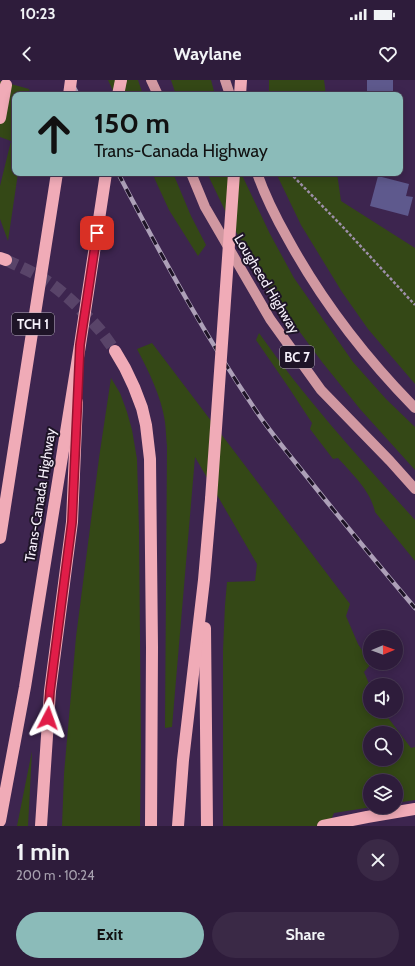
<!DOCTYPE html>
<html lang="en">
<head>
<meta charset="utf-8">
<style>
	body { margin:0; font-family:Cabin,sans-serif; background:#3a2946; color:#f1f3f6; height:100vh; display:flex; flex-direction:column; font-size:15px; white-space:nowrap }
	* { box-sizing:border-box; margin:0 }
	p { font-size:13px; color:#a7a1af }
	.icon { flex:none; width:22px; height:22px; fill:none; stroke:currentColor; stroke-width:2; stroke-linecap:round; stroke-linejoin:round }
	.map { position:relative; height:746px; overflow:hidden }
	.panel { display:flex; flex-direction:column; background:#2e1c3b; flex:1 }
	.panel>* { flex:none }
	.hud { position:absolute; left:12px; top:12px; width:391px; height:84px; border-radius:8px; box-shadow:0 2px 10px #0003,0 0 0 1px #493a55; background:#8bbbb9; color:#111; overflow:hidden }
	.needle { width:26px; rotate:89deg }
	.tools { position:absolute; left:363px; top:550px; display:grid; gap:8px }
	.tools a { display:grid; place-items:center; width:40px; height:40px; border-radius:50%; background:#2e1c3b; box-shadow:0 2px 10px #0003,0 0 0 1px #493a55; font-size:20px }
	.pin { position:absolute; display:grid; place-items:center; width:34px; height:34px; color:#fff; margin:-17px; border-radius:8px; box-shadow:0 2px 6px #0006 }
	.me { position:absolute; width:44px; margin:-22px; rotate:4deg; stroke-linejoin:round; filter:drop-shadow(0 0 3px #0008) }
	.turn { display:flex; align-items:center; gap:14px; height:84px; padding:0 16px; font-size:18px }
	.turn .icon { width:52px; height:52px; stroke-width:2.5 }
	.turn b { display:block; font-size:28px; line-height:34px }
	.round { display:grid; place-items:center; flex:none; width:42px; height:42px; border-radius:21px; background:#3a2946 }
	.head { display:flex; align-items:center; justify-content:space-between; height:68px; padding:0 16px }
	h1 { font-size:24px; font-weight:700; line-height:30px }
	.button { display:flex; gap:8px; margin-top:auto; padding:8px 16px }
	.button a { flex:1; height:46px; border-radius:24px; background:#8bbbb9; color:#111; font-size:16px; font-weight:700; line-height:46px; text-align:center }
	.button a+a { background:#3a2946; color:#f1f3f6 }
	.status { display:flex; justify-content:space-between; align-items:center; height:28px; padding:0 20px; background:#2e1c3b; direction:ltr }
	.status svg { height:11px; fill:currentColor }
	header { display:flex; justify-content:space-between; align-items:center; height:52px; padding:0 16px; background:#2e1c3b; font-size:18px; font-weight:700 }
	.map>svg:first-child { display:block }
	.green { fill:#344816; fill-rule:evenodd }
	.building { fill:#5e598d }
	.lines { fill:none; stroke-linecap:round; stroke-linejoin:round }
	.highway-tunnel { stroke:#594469; stroke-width:12; stroke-dasharray:12 6; stroke-linecap:butt }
	.path { stroke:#9e90aa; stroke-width:2.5; stroke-dasharray:3 2; stroke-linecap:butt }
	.primary { stroke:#d198a1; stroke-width:10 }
	.highway { stroke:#f0abb7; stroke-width:12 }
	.rail-casing { stroke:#ada0b8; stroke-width:4.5 }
	.rail { stroke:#1e1427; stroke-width:3; stroke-dasharray:9; stroke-linecap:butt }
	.highway-bridge { stroke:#f0abb7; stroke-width:12 }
	.route-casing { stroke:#92132f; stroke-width:10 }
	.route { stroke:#e11d48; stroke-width:7 }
	.labels { text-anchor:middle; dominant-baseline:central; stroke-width:4; stroke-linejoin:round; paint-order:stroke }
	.shield { fill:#1e1427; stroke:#b6afbc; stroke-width:1 }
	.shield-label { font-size:13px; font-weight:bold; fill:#f7f1fc }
	.street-label { font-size:14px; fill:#f7f1fc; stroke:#1e1427 }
</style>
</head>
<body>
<div class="status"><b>10:23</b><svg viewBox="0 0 49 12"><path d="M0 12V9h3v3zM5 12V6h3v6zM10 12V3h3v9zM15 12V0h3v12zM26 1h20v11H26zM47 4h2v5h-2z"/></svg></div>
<header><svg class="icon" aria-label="back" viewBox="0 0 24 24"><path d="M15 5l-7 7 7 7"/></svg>Waylane<svg class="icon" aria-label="heart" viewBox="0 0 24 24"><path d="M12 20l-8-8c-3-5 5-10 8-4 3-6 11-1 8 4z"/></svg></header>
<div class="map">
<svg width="415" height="746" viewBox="0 0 415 746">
	<rect width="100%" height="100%" fill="#3d254f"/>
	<g class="green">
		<polygon points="108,0 138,0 143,15 115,15"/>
		<polygon points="171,0 211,0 215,15 176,15"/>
		<polygon points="269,0 324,0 326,15 269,15"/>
		<polygon points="0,1 29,9 30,15 15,15 15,93 18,93 8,161 0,139 0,106 11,61 0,57"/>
		<polygon points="152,93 173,93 191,136 206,165 198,176 169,130"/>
		<polygon points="207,93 241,93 270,154 294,198 353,282 386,319 415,347 415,390 360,329 322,282 274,217 250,177 230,141"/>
		<polygon points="276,93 337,93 341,121 415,168 415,304 368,249 342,212 301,145"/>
		<path d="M 259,253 C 306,320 361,380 415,440 L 415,481 L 375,432 C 371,411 352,394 338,378 L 333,379 L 310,349 L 312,343 L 289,308 L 256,260 Z"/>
		<path d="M 152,263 L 350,524 L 346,536 L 358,564 L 371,584 L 364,592 L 370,606 L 370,631 L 383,631 L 411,668 L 415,667 L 415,720 L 396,723 L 396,701 L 370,701 L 370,727 L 372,727 L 334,733 L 328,746 L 223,746 L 223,570 L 225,525 L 227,502 L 255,501 L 257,484 L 195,377 L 172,647 L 165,648 L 167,366 C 166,358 166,350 165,342 C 161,316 149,292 137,269 ZM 370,653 L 396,653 L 396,679 L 370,679 Z"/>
		<polygon points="111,298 120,313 127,332 132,350 137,379 139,449 141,667 140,746 62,746 64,694 76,557 99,378"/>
		<polygon points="32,671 28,746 17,746"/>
	</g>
	<g class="building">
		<rect x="367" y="0" width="26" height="15"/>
		<polygon points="378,96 409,104 406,116 413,117 408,136 370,126"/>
	</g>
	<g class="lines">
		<path class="highway-tunnel" d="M 6,180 C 18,186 31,191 42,198 C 63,211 82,230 99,249 C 105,256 110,264 115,271"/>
		<polyline class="path" points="290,93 342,146 415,225"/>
		<g class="primary">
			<polyline points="151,0 158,15"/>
			<polyline points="225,0 230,15"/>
			<polyline points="191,93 205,127 270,239 321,310 390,381 415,409"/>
			<path d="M 257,93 C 265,116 276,138 288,159 C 323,223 364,276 415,328"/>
		</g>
		<g class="highway">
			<polyline points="118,15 121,0"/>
			<polyline points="240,15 241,0"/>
			<polyline points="0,38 6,5"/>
			<polyline points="0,178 6,180"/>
			<polyline points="115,271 125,288 134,307 142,328 146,345 150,379 152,567 151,746"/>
			<polyline points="0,458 57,93"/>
			<polyline points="205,548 207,746"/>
			<polyline points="0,741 25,607 80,265 106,93"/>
			<polyline points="41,746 50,611 72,442 77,322"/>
			<polyline points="178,746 183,680 204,500 211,419"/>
			<polyline points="323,746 367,737 415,729"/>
		</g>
		<defs>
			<g id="rail">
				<polyline points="70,0 78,15"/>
				<path d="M 118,93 C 162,177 207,260 261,338 C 278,362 297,384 315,407 C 348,448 381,488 415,528"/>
			</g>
		</defs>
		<use href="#rail" class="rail-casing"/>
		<use href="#rail" class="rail"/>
		<g class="highway-bridge">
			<polyline points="69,15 71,0"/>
			<polyline points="211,419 234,93"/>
		</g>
	</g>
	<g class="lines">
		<defs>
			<polyline id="route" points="48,638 50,611 72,442 80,265 97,153"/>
		</defs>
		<use href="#route" class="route-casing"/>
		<use href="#route" class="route"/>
	</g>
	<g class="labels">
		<g class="shield">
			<rect x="12" y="233" width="42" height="22" rx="3"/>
			<rect x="280" y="266" width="34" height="22" rx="3"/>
		</g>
		<g class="shield-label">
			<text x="33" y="244">TCH 1</text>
			<text x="297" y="277">BC 7</text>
		</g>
		<g class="street-label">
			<text transform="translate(267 204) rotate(59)">Lougheed Highway</text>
			<text transform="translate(40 415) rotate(-81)">Trans-Canada Highway</text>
		</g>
	</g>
</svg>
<div class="tools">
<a><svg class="needle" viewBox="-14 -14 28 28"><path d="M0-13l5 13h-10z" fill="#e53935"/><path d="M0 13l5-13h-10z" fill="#a7a1af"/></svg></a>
<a><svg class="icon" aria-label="sound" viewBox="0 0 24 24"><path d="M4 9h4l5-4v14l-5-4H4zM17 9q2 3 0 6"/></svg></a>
<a><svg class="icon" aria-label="search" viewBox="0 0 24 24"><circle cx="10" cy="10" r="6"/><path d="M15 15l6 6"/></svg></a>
<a><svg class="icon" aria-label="layers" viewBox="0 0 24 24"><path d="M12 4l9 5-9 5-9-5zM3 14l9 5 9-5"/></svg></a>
</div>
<div class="pin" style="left:97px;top:153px;background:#d93025"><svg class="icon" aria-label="arrive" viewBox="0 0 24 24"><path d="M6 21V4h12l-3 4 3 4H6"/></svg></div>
<svg class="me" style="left:48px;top:638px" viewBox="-20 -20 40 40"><path d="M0-17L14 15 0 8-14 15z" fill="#e11d48" stroke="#fff" stroke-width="4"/></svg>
<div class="hud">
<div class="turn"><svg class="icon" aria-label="ahead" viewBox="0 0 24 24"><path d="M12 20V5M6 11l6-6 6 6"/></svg><div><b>150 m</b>Trans-Canada Highway</div></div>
</div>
</div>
<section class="panel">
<div class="head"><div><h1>1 min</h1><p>200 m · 10:24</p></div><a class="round"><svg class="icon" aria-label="close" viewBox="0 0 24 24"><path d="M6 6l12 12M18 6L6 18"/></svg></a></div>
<div class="button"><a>Exit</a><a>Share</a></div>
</section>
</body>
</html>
